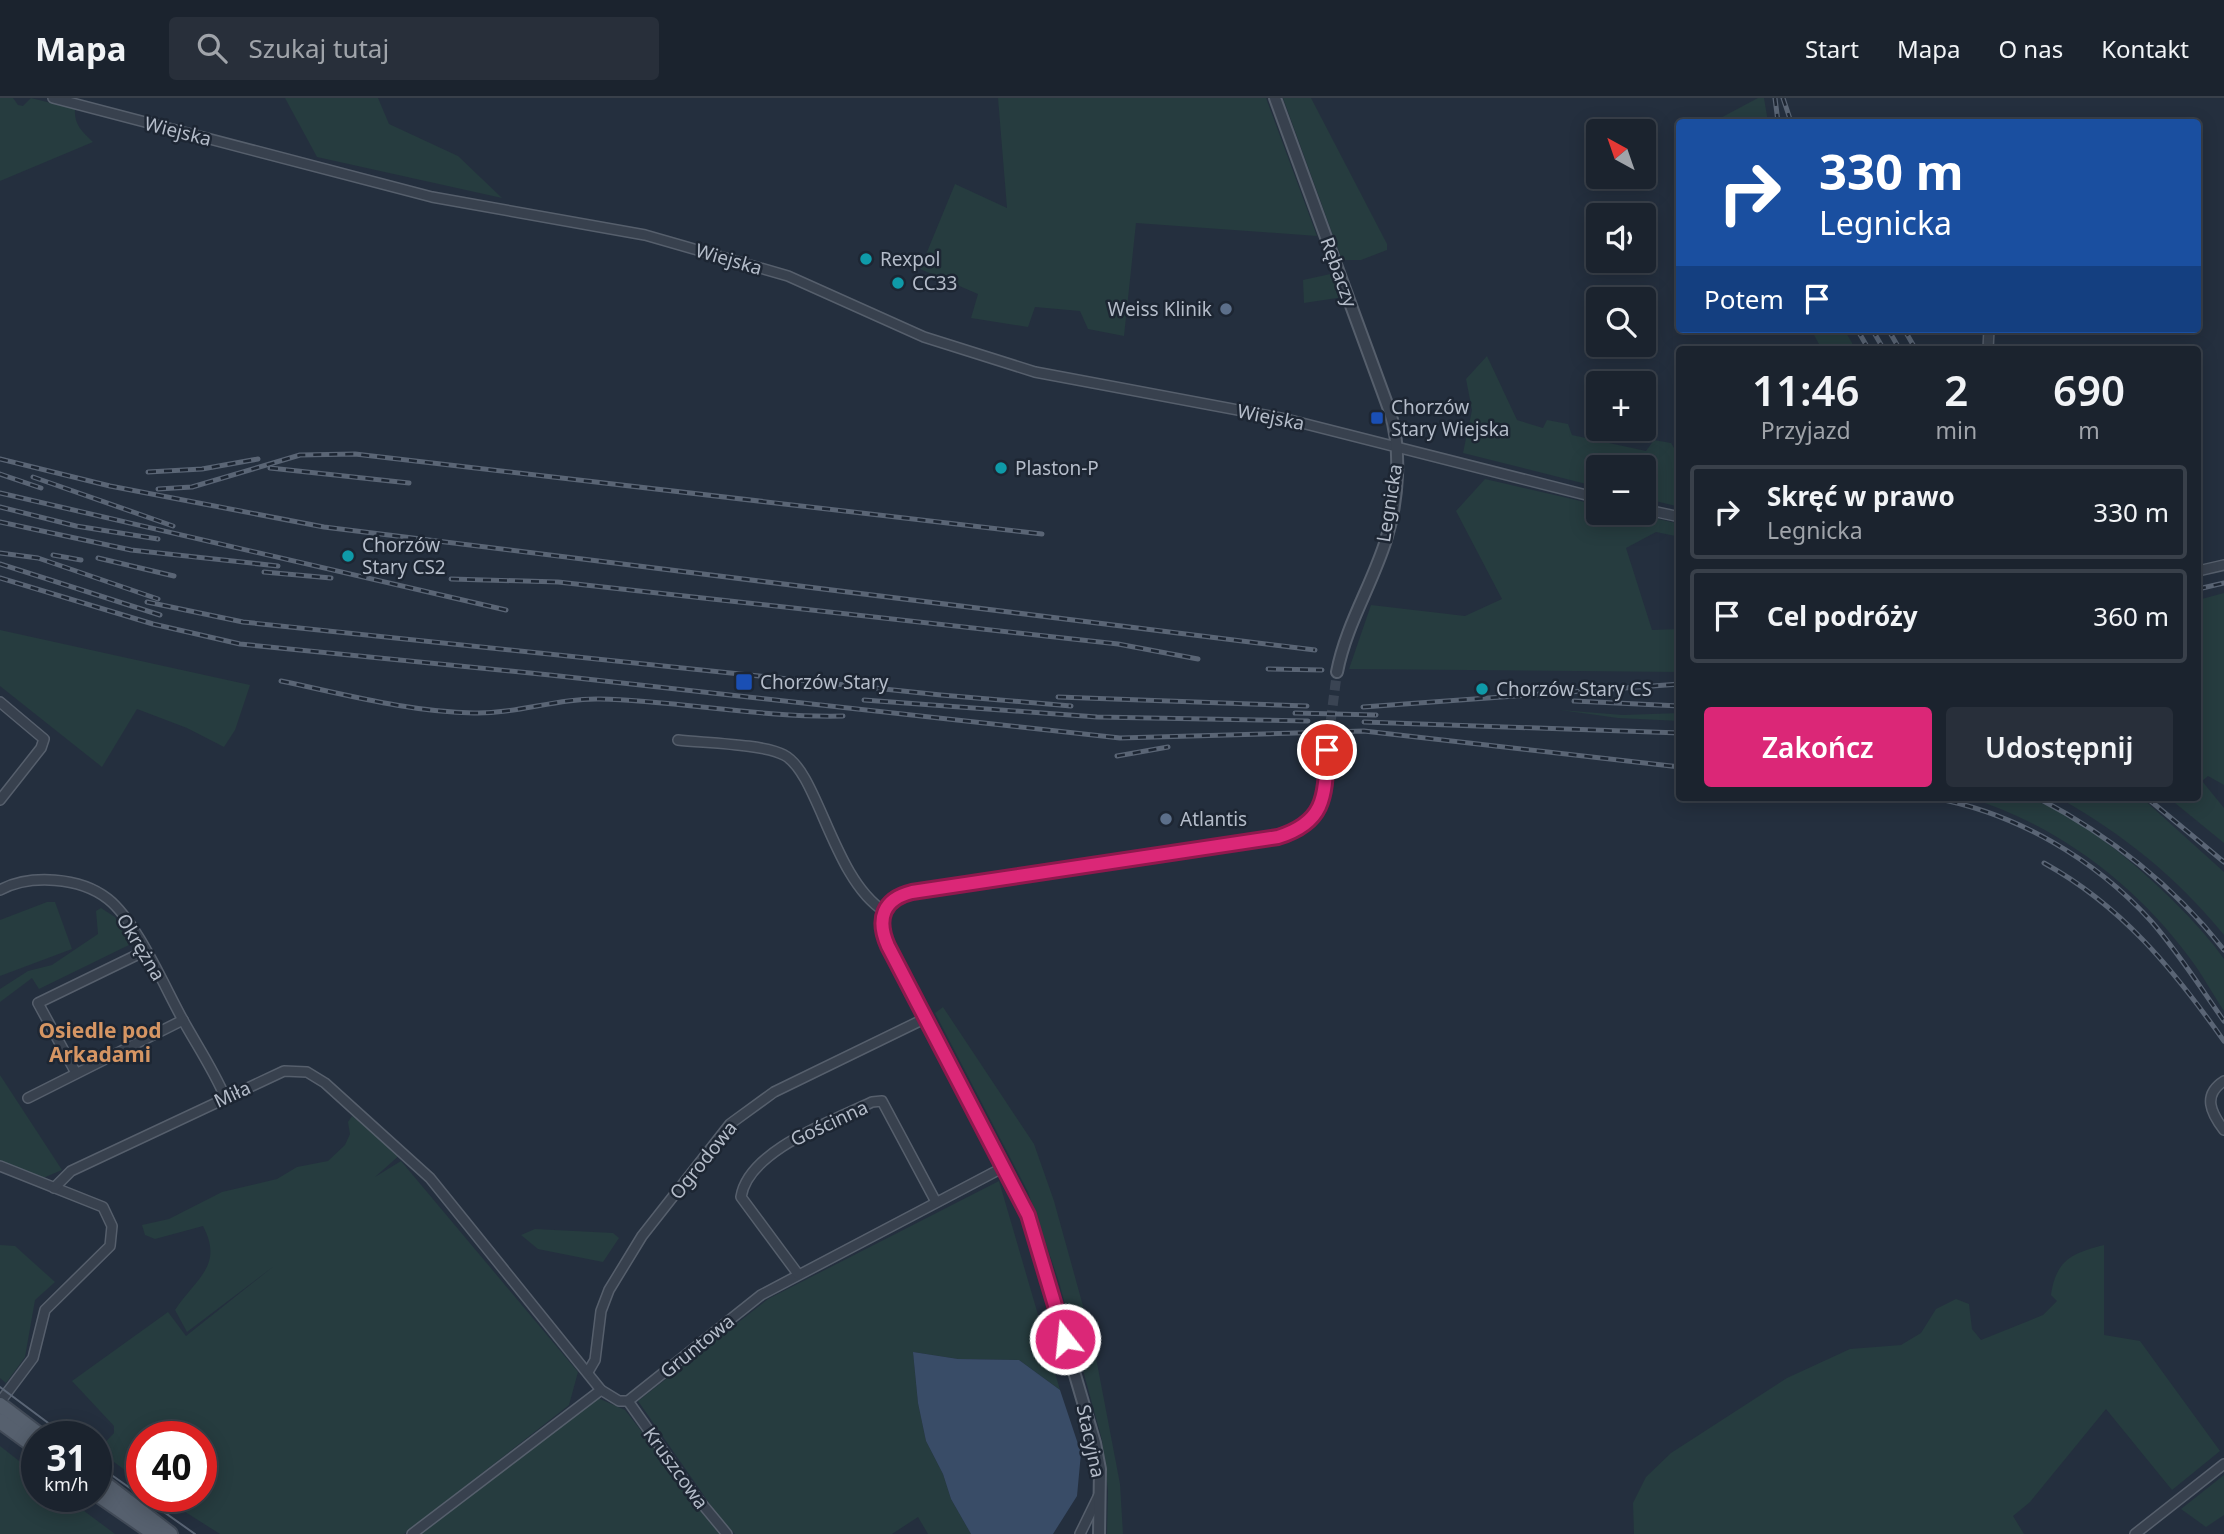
<!DOCTYPE html>
<html lang="pl">
<head>
<meta charset="utf-8">
<style>
	body { margin:0; font-family:"Noto Sans",sans-serif; background:#282f3a; color:#f1f3f6; height:100vh; display:flex; flex-direction:column; font-size:26px; white-space:nowrap }
	* { box-sizing:border-box; margin:0 }
	p { font-size:23px; color:#a0a4aa }
	.icon { flex:none; width:38px; height:38px; fill:none; stroke:currentColor; stroke-width:2; stroke-linecap:round; stroke-linejoin:round }
	.map { position:relative; flex:1; overflow:hidden }
	.drawer { position:absolute; left:1676px; top:248px; width:525px; height:455px; display:flex; flex-direction:column; background:#1b232e; border-radius:7px; box-shadow:0 4px 18px #0003,0 0 0 2px #39404a }
	.drawer>* { flex:none }
	.guide { position:absolute; left:1676px; top:21px; width:525px; height:214px; border-radius:7px; box-shadow:0 4px 18px #0003,0 0 0 2px #39404a; background:#1a4fa0; color:#fff; overflow:hidden }
	.needle { width:46px; rotate:320deg }
	.fabs { position:absolute; left:1586px; top:21px; display:grid; gap:14px }
	.fabs a { display:grid; place-items:center; width:70px; height:70px; border-radius:7px; background:#1b232e; box-shadow:0 4px 18px #0003,0 0 0 2px #39404a; font-size:35px }
	.speed { position:absolute; left:21px; top:1323px; display:flex; gap:14px; font-size:35px; font-weight:700; text-align:center }
	.speed>* { display:grid; place-content:center; width:91px; height:91px; border-radius:50%; background:#1b232e; box-shadow:0 4px 18px #0003,0 0 0 2px #39404a; line-height:1 }
	.speed small { font-size:18px; font-weight:400 }
	.speed .limit { border:10px solid #d22; background:#fff; color:#111 }
	.pin { position:absolute; display:grid; place-items:center; width:60px; height:60px; color:#fff; margin:-30px; border:4px solid #fff; border-radius:50%; box-shadow:0 2px 7px #0007 }
	.me { position:absolute; width:77px; margin:-38px; rotate:344deg; stroke-linejoin:round; filter:drop-shadow(0 0 5px #0008) }
	.turn { display:flex; align-items:center; gap:24px; height:147px; padding:0 28px; font-size:32px }
	.turn .icon { width:91px; height:91px; stroke-width:2.5 }
	.turn b { display:block; font-size:49px; line-height:60px }
	.then { display:flex; align-items:center; height:66px; padding:0 28px; background:#0003; gap:14px; font-size:26px }
	.eta { display:flex; justify-content:space-evenly; align-items:center; height:119px; text-align:center }
	.eta b { font-size:42px; font-weight:600; line-height:49px }
	.button { display:flex; gap:14px; margin-top:auto; padding:14px 28px }
	.button a { flex:1; height:80px; border-radius:7px; background:#db2777; color:#fff; font-size:28px; font-weight:600; line-height:80px; text-align:center }
	.button a+a { background:#282f3a; color:#f1f3f6 }
	ul { padding:0; list-style:none }
	li { display:flex; align-items:center; gap:21px; height:94px; margin:0 14px 10px; padding:0 14px; border:4px solid #39404a; border-radius:7px }
	li div { flex:1 }
	li b { display:block; font-size:26px }
	li em { font-style:normal }
	header { display:flex; align-items:center; gap:42px; box-sizing:border-box; height:98px; padding:0 35px; background:#1b232e; border-bottom:2px solid #39404a }
	header strong { font-size:33px }
	nav { display:flex; gap:38px; margin-inline-start:auto; font-size:24px }
	.search { width:490px; height:63px; background:#282f3a; display:flex; align-items:center; gap:18px; box-sizing:border-box; padding:0 24px; border-radius:7px; color:#a0a4aa; font-size:26px }
	.map>svg:first-child { display:block }
	.green { fill:#263c3f }
	.water { fill:#394c67 }
	.lines { fill:none; stroke-linecap:round; stroke-linejoin:round }
	.tertiary-tunnel { stroke:#3a4453; stroke-width:10; stroke-dasharray:10 5; stroke-linecap:butt }
	.minor-casing { stroke:#565f6c; stroke-width:12 }
	.tertiary-casing { stroke:#565f6c; stroke-width:14 }
	.primary-casing { stroke:#414a57; stroke-width:18 }
	.minor { stroke:#38414e; stroke-width:9 }
	.tertiary { stroke:#38414e; stroke-width:10 }
	.primary { stroke:#56606e; stroke-width:14 }
	.tram { stroke:#5a6575; stroke-width:2 }
	.rail-casing { stroke:#5a6575; stroke-width:5 }
	.rail { stroke:#1d2633; stroke-width:2.5; stroke-dasharray:8; stroke-linecap:butt }
	.route-casing { stroke:#8e194d; stroke-width:18 }
	.route { stroke:#db2777; stroke-width:12 }
	.culture-dot { fill:#0f9aa8; stroke:#1d2633; stroke-width:2.5 }
	.service-dot { fill:#5c6f8a; stroke:#1d2633; stroke-width:2.5 }
	.transit-dot { fill:#1a4fb4; stroke:#1d2633; stroke-width:2.5 }
	.labels { text-anchor:middle; dominant-baseline:central; stroke-width:5; stroke-linejoin:round; paint-order:stroke }
	.street-label { font-size:19px; fill:#b4bcc9; stroke:#1d2633 }
	.poi-label { font-size:19px; fill:#b4bcc9; stroke:#1d2633; text-anchor:start }
	.neighbourhood-label { font-size:21px; font-weight:bold; fill:#d59563; stroke:#1d2633 }
</style>
</head>
<body>
<header>
<strong>Mapa</strong>
<div class="search"><svg class="icon" aria-label="search" viewBox="0 0 24 24"><circle cx="10" cy="10" r="6"/><path d="M15 15l6 6"/></svg>Szukaj tutaj</div>
<nav><a>Start</a><a>Mapa</a><a>O nas</a><a>Kontakt</a></nav>
</header>
<div class="map">
<svg width="2224" height="1436" viewBox="0 0 2224 1436">
	<rect width="100%" height="100%" fill="#242f3e"/>
	<g class="green">
		<path d="M 0,0 L 13,0 L 18,7 L 23,8 L 31,0 L 75,11 C 74,27 82,33 93,44 L 0,83 Z"/>
		<polygon points="285,0 378,0 389,26 458,58 502,100 317,59"/>
		<polygon points="998,0 1266,0 1317,138 1136,125 1124,238 1088,231 1080,213 1035,209 1028,229 971,220 978,196 920,171 955,86 1007,110"/>
		<polygon points="1283,0 1311,0 1387,146 1387,152 1361,162 1342,162"/>
		<polygon points="1758,0 1764,0 1768,24 1713,24"/>
		<polygon points="1335,175 1344,199 1304,205 1303,182"/>
		<polygon points="1811,231 1844,231 1856,252 1822,252"/>
		<polygon points="1487,258 1517,322 1543,330 1547,322 1568,326 1572,337 1646,353 1654,342 1671,345 1680,360 1680,409 1643,400 1643,369 1598,369 1598,389 1463,355 1472,312 1466,281"/>
		<polygon points="1485,381 1598,407 1598,415 1632,415 1680,426 1680,439 1656,434 1626,450 1652,532 1680,531 1680,574 1349,571 1371,507 1465,518 1502,501 1456,413"/>
		<polygon points="2224,495 2224,687 2208,678 2202,683 2224,710 2224,745 2169,700 2198,700 2198,502"/>
		<polygon points="0,532 250,587 235,632 224,649 187,630 137,611 102,669 0,588"/>
		<polygon points="1560,612 1623,617 1680,615 1680,623 1618,620"/>
		<path d="M 1970,700 C 1987,700 2008,697 2025,700 C 2082,711 2192,813 2224,861 L 2224,913 C 2212,895 2202,876 2189,859 C 2135,786 2057,727 1970,700 Z"/>
		<path d="M 2059,700 L 2142,700 L 2224,774 L 2224,837 C 2177,779 2123,736 2059,700 Z"/>
		<polygon points="47,804 55,804 72,851 0,878 0,822"/>
		<polygon points="101,810 115,819 131,846 39,891 32,880 0,904 0,891 28,873 52,867 98,836 96,813"/>
		<polygon points="943,909 1034,1046 1054,1103 1093,1244 1120,1386 1123,1436 1107,1436 1108,1393 1102,1342 1059,1184 1028,1094 935,915"/>
		<polygon points="0,977 62,1072 43,1080 0,1063"/>
		<path d="M 352,1018 L 402,1055 L 375,1079 L 401,1063 L 578,1274 L 569,1307 L 404,1436 L 220,1436 L 160,1398 L 201,1398 L 201,1339 L 142,1339 L 142,1385 L 98,1352 L 114,1335 L 114,1328 L 72,1283 L 168,1214 L 186,1238 L 274,1168 L 187,1234 L 175,1212 C 196,1180 224,1168 203,1128 L 155,1141 L 145,1137 L 142,1127 L 169,1121 L 222,1094 L 277,1081 L 297,1069 L 328,1063 L 345,1047 L 350,1036 L 348,1024 Z"/>
		<polygon points="999,1083 1060,1292 1019,1262 958,1261 913,1254 918,1305 926,1343 943,1376 951,1401 971,1436 928,1436 918,1419 892,1436 735,1436 719,1419 638,1303 768,1201"/>
		<polygon points="535,1131 613,1135 619,1140 603,1164 538,1151 521,1137"/>
		<polygon points="0,1147 15,1148 55,1184 35,1202 25,1259 6,1285 0,1280"/>
		<path d="M 2104,1147 L 2104,1237 L 2140,1243 L 2220,1353 L 2172,1392 L 2106,1311 L 2030,1404 L 2013,1418 L 2024,1436 L 1634,1436 L 1633,1405 L 1646,1379 L 1671,1355 L 1787,1280 L 1850,1251 L 1901,1247 L 1921,1235 L 1936,1211 L 1956,1201 L 1969,1206 L 1972,1231 L 1981,1242 L 2043,1217 L 2057,1203 L 2051,1197 C 2056,1162 2072,1155 2104,1147 Z"/>
		<polygon points="598,1300 625,1312 721,1436 418,1436"/>
		<polygon points="0,1348 37,1377 37,1398 64,1398 115,1436 0,1436"/>
		<polygon points="2224,1377 2224,1417 2206,1429 2181,1411"/>
	</g>
	<polygon class="water" points="913,1254 958,1261 1019,1262 1060,1292 1081,1355 1077,1398 1053,1436 971,1436 951,1401 943,1376 926,1343 918,1305"/>
	<g class="lines">
		<polyline class="tertiary-tunnel" points="1327,652 1337,574"/>
		<defs>
			<g id="minor">
				<polyline points="53,0 432,99 645,137 788,178 924,239 1035,274 1286,321 1598,400"/>
				<polyline points="1988,252 1989,231"/>
				<polyline points="1643,411 1680,419"/>
				<polyline points="2198,473 2224,467"/>
				<polyline points="0,604 44,641 41,650 0,702"/>
				<path d="M 678,642 C 704,645 764,646 784,657 C 818,674 833,781 884,813"/>
				<path d="M 0,792 C 30,776 80,779 108,801 C 137,824 165,890 184,924 C 198,949 214,973 225,999"/>
				<polyline points="76,975 38,905 145,853"/>
				<path d="M 2224,983 C 2202,997 2211,1015 2224,1032"/>
				<polyline points="28,1000 183,922"/>
				<polyline points="0,1068 103,1109 112,1128 110,1148 45,1212 33,1260 0,1304"/>
				<polyline points="54,1090 71,1073 284,973 307,974 325,985 430,1080 601,1292 619,1303 628,1303 761,1197 1004,1069"/>
				<path d="M 798,1176 L 741,1099 C 748,1052 835,1022 872,1004 L 882,1003 L 936,1104"/>
				<polyline points="588,1274 595,1262 601,1213 609,1192 642,1138 730,1026 774,994 926,920"/>
				<polyline points="628,1303 693,1395 727,1436"/>
				<polyline points="412,1436 601,1292"/>
				<polyline points="1080,1436 1099,1397"/>
				<polyline points="2135,1436 2224,1366"/>
			</g>
			<g id="tertiary">
				<path d="M 1275,0 L 1390,314 C 1402,352 1398,404 1386,442 C 1372,487 1346,527 1337,574"/>
				<path d="M 1099,1436 L 1100,1371 L 1095,1345 L 1028,1117 L 888,848 C 876,821 883,801 912,794 L 1278,739 C 1326,724 1325,698 1327,652"/>
			</g>
			<g id="primary">
				<polyline points="0,1307 42,1339"/>
				<polyline points="0,1323 37,1350"/>
				<polyline points="96,1379 170,1436"/>
				<polyline points="96,1395 155,1436"/>
			</g>
		</defs>
		<use href="#minor" class="minor-casing"/>
		<use href="#tertiary" class="tertiary-casing"/>
		<use href="#primary" class="primary-casing"/>
		<use href="#minor" class="minor"/>
		<use href="#tertiary" class="tertiary"/>
		<use href="#primary" class="primary"/>
		<g class="tram">
			<polyline points="0,1289 67,1339"/>
			<polyline points="96,1366 195,1436"/>
		</g>
		<defs>
			<g id="rail">
				<polyline points="1775,0 1778,24"/>
				<polyline points="1783,0 1791,24"/>
				<polyline points="1857,231 1869,252"/>
				<polyline points="1872,231 1884,252"/>
				<polyline points="1888,231 1900,252"/>
				<polyline points="1904,231 1916,252"/>
				<polyline points="0,361 110,388 324,429 1315,552"/>
				<polyline points="270,370 409,385"/>
				<polyline points="148,374 202,371 258,361"/>
				<polyline points="0,376 41,390"/>
				<polyline points="33,379 173,428"/>
				<polyline points="158,391 192,389 300,357 355,356 1042,436"/>
				<polyline points="0,395 506,512"/>
				<polyline points="0,409 76,428 158,441"/>
				<polyline points="0,424 131,452 278,468"/>
				<polyline points="0,455 38,460 158,501"/>
				<polyline points="53,457 81,462"/>
				<polyline points="98,460 174,478"/>
				<polyline points="0,466 160,517"/>
				<polyline points="264,474 331,480"/>
				<polyline points="0,480 153,526 240,546 550,577 1120,640 1364,633 1680,669"/>
				<polyline points="451,481 558,484 1118,546 1198,561"/>
				<polyline points="2198,491 2224,485"/>
				<polyline points="147,504 243,524 941,597 1071,608"/>
				<polyline points="1268,571 1322,572"/>
				<path d="M 281,583 C 344,596 409,614 474,615 C 517,616 557,600 600,601 C 681,603 762,620 843,618"/>
				<polyline points="1058,599 1307,608"/>
				<polyline points="864,602 1097,619 1308,623"/>
				<polyline points="1574,603 1680,608"/>
				<polyline points="1363,609 1680,586"/>
				<polyline points="1295,615 1376,617"/>
				<polyline points="1364,624 1680,635"/>
				<polyline points="1117,658 1168,649"/>
				<path d="M 1934,700 C 2016,715 2095,761 2151,823 C 2178,854 2200,889 2224,923"/>
				<path d="M 2038,700 C 2109,737 2175,789 2224,852"/>
				<polyline points="2147,700 2224,764"/>
				<path d="M 2044,765 C 2122,808 2173,871 2224,943"/>
			</g>
		</defs>
		<use href="#rail" class="rail-casing"/>
		<use href="#rail" class="rail"/>
	</g>
	<g class="lines">
		<defs>
			<path id="route" d="M 1065,1241 L 1028,1117 L 888,848 C 876,821 883,801 912,794 L 1278,739 C 1326,724 1325,698 1327,652"/>
		</defs>
		<use href="#route" class="route-casing"/>
		<use href="#route" class="route"/>
	</g>
	<g class="culture-dot">
		<circle cx="866" cy="161" r="7"/>
		<circle cx="898" cy="185" r="7"/>
		<circle cx="1001" cy="370" r="7"/>
		<circle cx="348" cy="458" r="7"/>
		<circle cx="1482" cy="591" r="7"/>
	</g>
	<g class="service-dot">
		<circle cx="1226" cy="211" r="7"/>
		<circle cx="1166" cy="721" r="7"/>
	</g>
	<g class="transit-dot">
		<rect x="1370" y="313" width="14" height="14" rx="3.5"/>
		<rect x="735" y="575" width="18" height="18" rx="3.5"/>
	</g>
	<g class="labels">
		<g class="street-label">
			<text transform="translate(178 33) rotate(14)">Wiejska</text>
			<text transform="translate(729 161) rotate(16)">Wiejska</text>
			<text transform="translate(1339 174) rotate(70)">Rębaczy</text>
			<text transform="translate(1271 319) rotate(11)">Wiejska</text>
			<text transform="translate(1389 405) rotate(-81)">Legnicka</text>
			<text transform="translate(141 849) rotate(59)">Okrężna</text>
			<text transform="translate(232 996) rotate(-25)">Miła</text>
			<text transform="translate(829 1025) rotate(-25)">Gościnna</text>
			<text transform="translate(703 1062) rotate(-51)">Ogrodowa</text>
			<text transform="translate(697 1248) rotate(-39)">Gruntowa</text>
			<text transform="translate(1091 1343) rotate(78)">Stacyjna</text>
			<text transform="translate(676 1370) rotate(54)">Kruszcowa</text>
		</g>
		<g class="poi-label">
			<text x="880" y="161">Rexpol</text>
			<text x="912" y="185">CC33</text>
			<text x="1212" y="211" text-anchor="end">Weiss Klinik</text>
			<text x="1391" y="309">Chorzów<tspan x="1391" dy="22">Stary Wiejska</tspan></text>
			<text x="1015" y="370">Plaston-P</text>
			<text x="362" y="447">Chorzów<tspan x="362" dy="22">Stary CS2</tspan></text>
			<text x="760" y="584">Chorzów Stary</text>
			<text x="1496" y="591">Chorzów Stary CS</text>
			<text x="1180" y="721">Atlantis</text>
		</g>
		<g class="neighbourhood-label">
			<text x="100" y="932">Osiedle pod<tspan x="100" dy="24">Arkadami</tspan></text>
		</g>
	</g>
</svg>
<div class="fabs">
<a><svg class="needle" viewBox="-14 -14 28 28"><path d="M0-13l5 13h-10z" fill="#e53935"/><path d="M0 13l5-13h-10z" fill="#a0a4aa"/></svg></a>
<a><svg class="icon" aria-label="sound" viewBox="0 0 24 24"><path d="M4 9h4l5-4v14l-5-4H4zM17 9q2 3 0 6"/></svg></a>
<a><svg class="icon" aria-label="search" viewBox="0 0 24 24"><circle cx="10" cy="10" r="6"/><path d="M15 15l6 6"/></svg></a>
<a>+</a>
<a>−</a>
</div>
<div class="speed"><div>31<small>km/h</small></div><div class="limit">40</div></div>
<div class="pin" style="left:1327px;top:652px;background:#d93025"><svg class="icon" aria-label="arrive" viewBox="0 0 24 24"><path d="M6 21V4h12l-3 4 3 4H6"/></svg></div>
<svg class="me" style="left:1065px;top:1241px" viewBox="-20 -20 40 40"><circle r="17" fill="#db2777" stroke="#fff" stroke-width="3"/><path d="M0-11L8 9 0 5-8 9z" fill="#fff"/></svg>
<div class="guide">
<div class="turn"><svg class="icon" aria-label="right" viewBox="0 0 24 24"><path d="M7 20v-9h11M14 6l5 5-5 5"/></svg><div><b>330 m</b>Legnicka</div></div>
<div class="then">Potem<svg class="icon" aria-label="arrive" viewBox="0 0 24 24"><path d="M6 21V4h12l-3 4 3 4H6"/></svg></div>
</div>
<section class="drawer">
<div class="eta">
<div><b>11:46</b><p>Przyjazd</p></div>
<div><b>2</b><p>min</p></div>
<div><b>690</b><p>m</p></div>
</div>
<ul>
<li><svg class="icon" aria-label="right" viewBox="0 0 24 24"><path d="M7 20v-9h11M14 6l5 5-5 5"/></svg><div><b>Skręć w prawo</b><p>Legnicka</p></div><em>330 m</em></li>
<li><svg class="icon" aria-label="arrive" viewBox="0 0 24 24"><path d="M6 21V4h12l-3 4 3 4H6"/></svg><div><b>Cel podróży</b></div><em>360 m</em></li>
</ul>
<div class="button"><a>Zakończ</a><a>Udostępnij</a></div>
</section>
</div>
</body>
</html>
